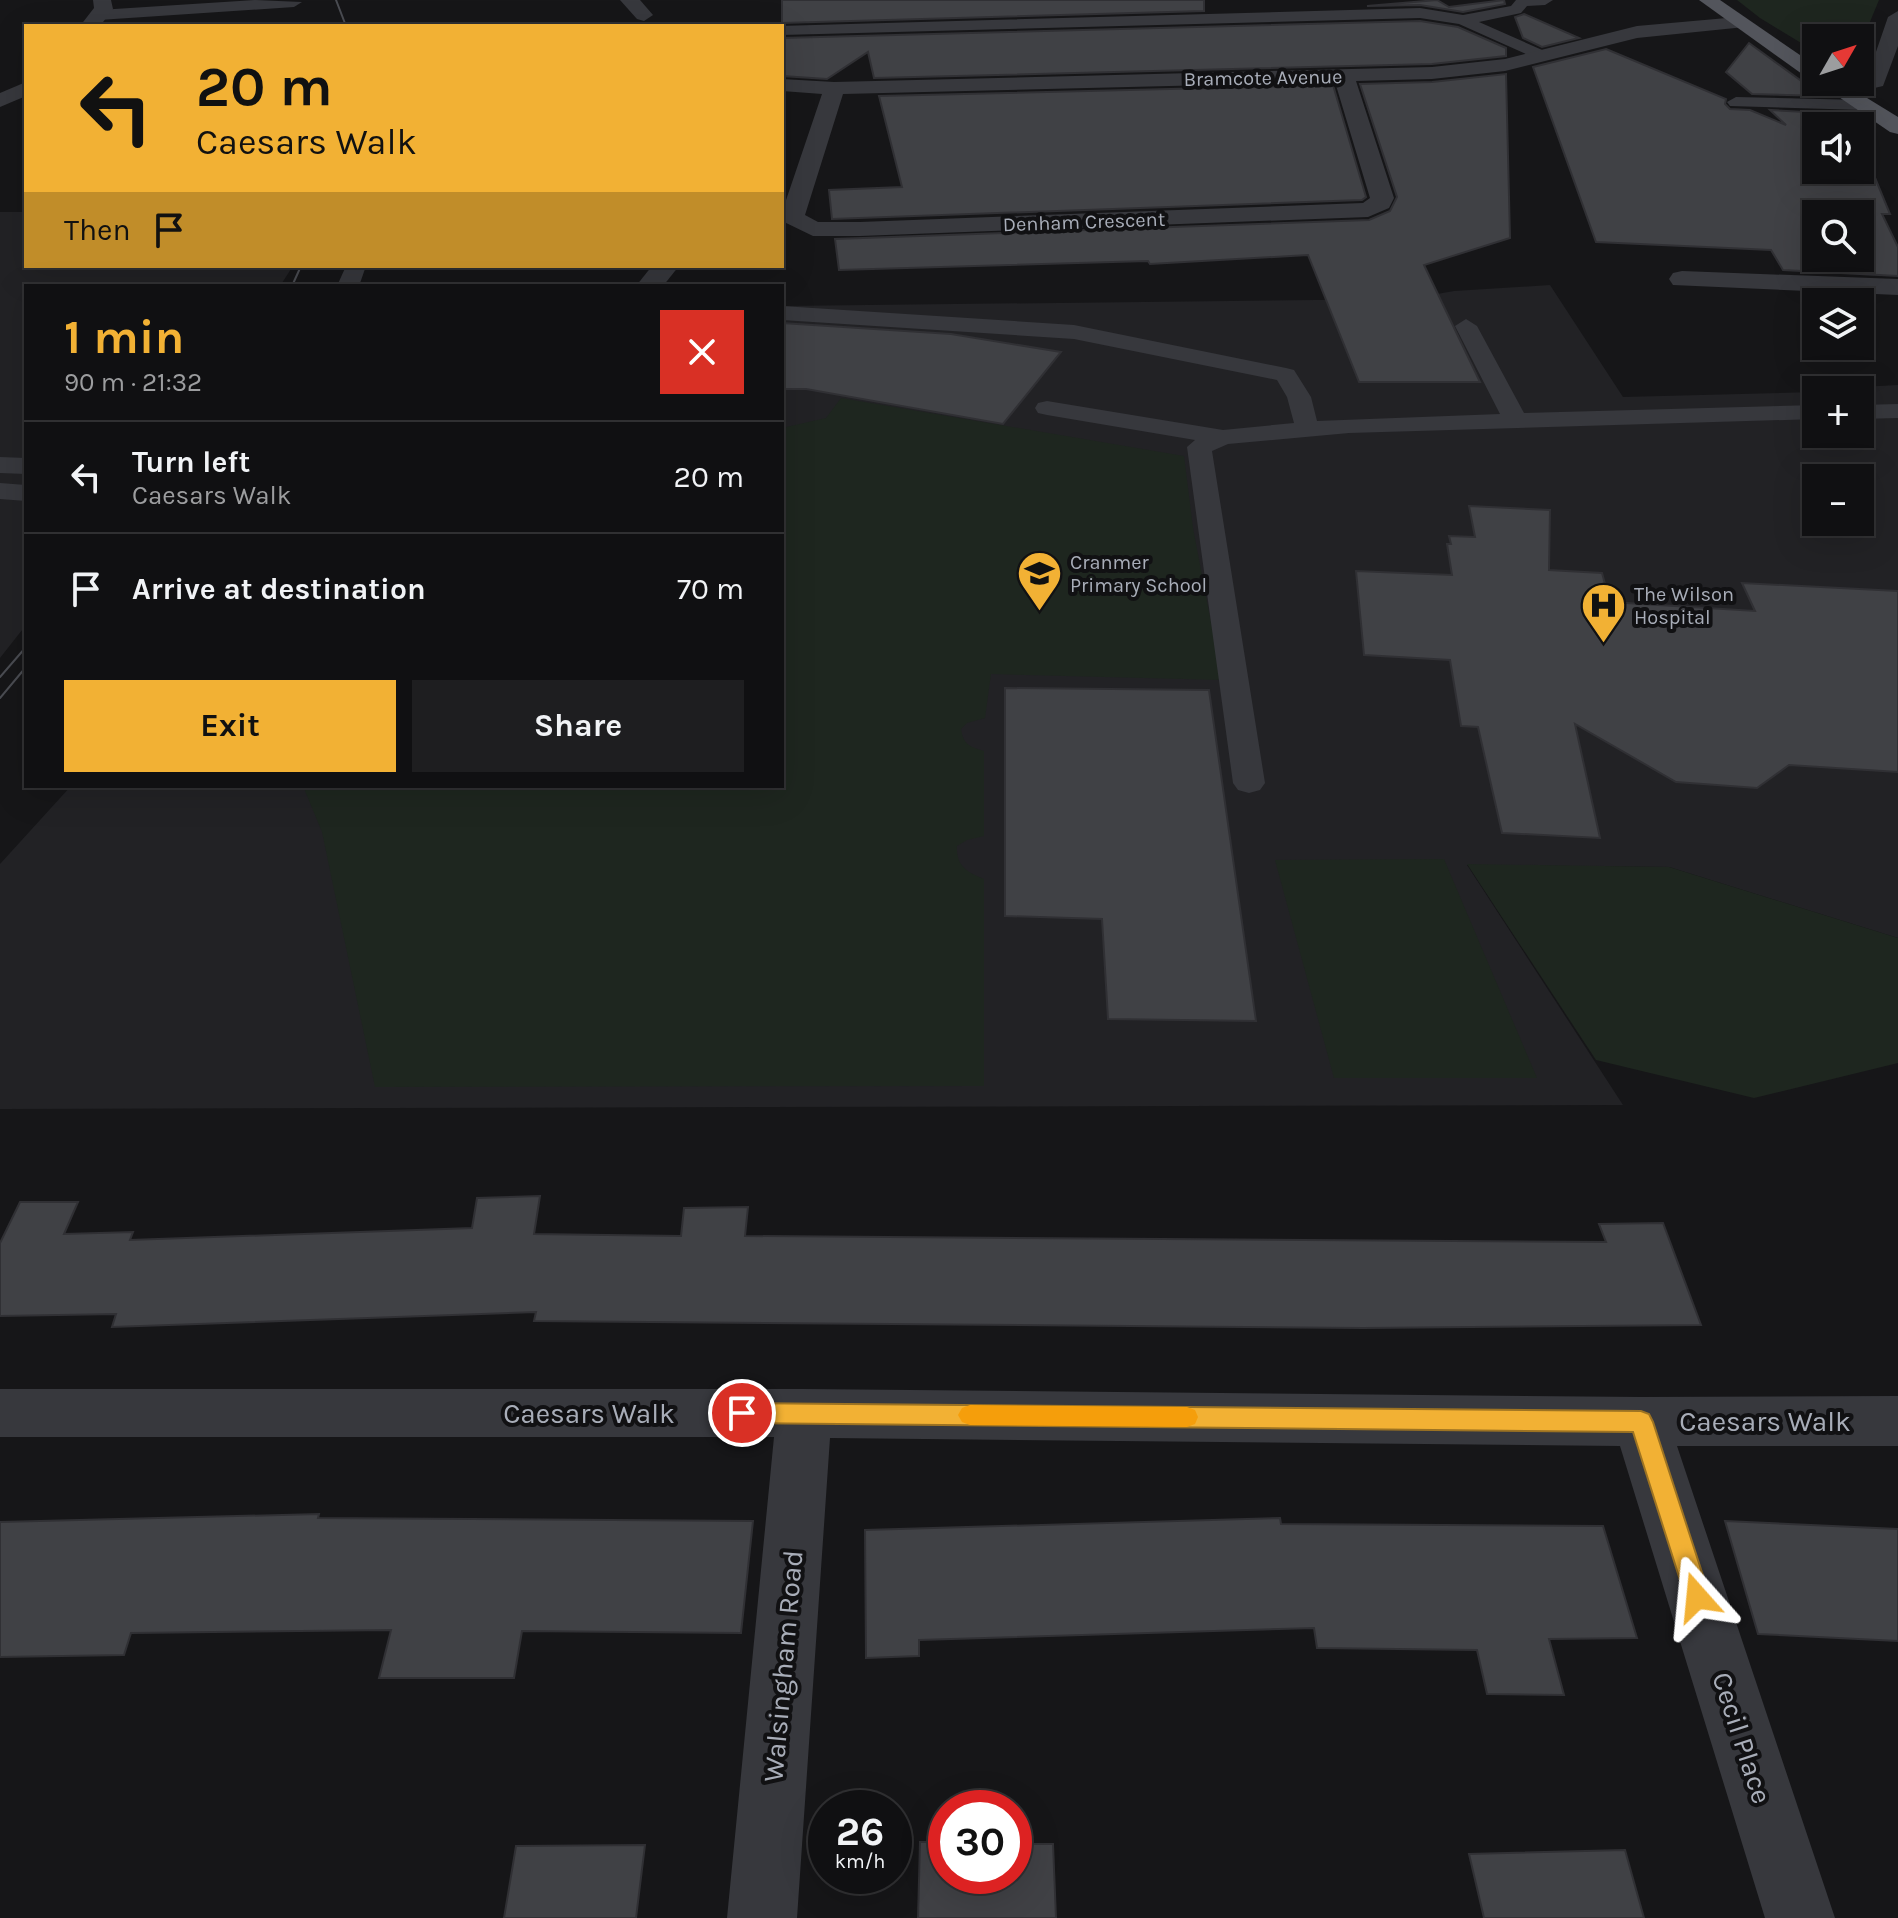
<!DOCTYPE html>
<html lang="en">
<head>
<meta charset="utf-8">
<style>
	body { margin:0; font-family:Karla,sans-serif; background:#1e1e20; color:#f1f3f6; height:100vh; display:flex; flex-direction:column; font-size:30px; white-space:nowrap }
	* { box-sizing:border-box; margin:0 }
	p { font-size:26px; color:#9c9d9f }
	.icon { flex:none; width:44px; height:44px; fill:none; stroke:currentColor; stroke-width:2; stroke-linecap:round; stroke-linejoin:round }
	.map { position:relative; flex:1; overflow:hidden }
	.side { position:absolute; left:24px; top:284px; width:760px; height:504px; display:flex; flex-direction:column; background:#101012; border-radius:0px; box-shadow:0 8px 32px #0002,0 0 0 2px #303032 }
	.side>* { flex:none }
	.banner { position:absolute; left:24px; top:24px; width:760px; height:244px; border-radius:0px; box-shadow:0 8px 32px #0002,0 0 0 2px #303032; background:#f2b134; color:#111; overflow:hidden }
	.needle { width:52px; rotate:51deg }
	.buttons { position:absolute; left:1802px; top:24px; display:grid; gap:16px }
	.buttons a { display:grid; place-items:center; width:72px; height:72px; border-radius:0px; background:#101012; box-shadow:0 8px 32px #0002,0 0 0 2px #303032; font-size:40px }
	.speed { position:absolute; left:808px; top:1790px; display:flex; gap:16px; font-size:40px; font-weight:700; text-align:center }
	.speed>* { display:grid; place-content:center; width:104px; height:104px; border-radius:50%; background:#101012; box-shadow:0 8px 32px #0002,0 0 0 2px #303032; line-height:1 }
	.speed small { font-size:20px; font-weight:400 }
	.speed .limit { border:12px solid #d22; background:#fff; color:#111 }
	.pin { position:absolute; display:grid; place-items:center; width:68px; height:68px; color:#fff; margin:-34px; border:4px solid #fff; border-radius:50%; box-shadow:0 2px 8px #0007 }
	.me { position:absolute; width:88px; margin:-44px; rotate:342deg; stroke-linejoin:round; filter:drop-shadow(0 0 6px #0008) }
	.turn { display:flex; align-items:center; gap:28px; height:168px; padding:0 40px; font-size:36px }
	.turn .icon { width:104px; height:104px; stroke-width:2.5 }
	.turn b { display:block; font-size:56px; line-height:68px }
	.then { display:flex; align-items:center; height:76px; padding:0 40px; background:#0003; gap:16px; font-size:30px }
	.round { display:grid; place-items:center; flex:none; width:84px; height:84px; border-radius:0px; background:#1e1e20 }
	.overview { display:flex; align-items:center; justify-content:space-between; height:136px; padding:0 40px }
	h1 { font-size:48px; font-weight:700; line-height:60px; color:#f2b134 }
	.button { display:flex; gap:16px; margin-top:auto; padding:16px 40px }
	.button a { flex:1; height:92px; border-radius:0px; background:#f2b134; color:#111; font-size:32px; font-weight:700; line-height:92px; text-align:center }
	.button a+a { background:#1e1e20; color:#f1f3f6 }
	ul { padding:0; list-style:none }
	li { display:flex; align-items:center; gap:24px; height:112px; padding:0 40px; border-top:2px solid #303032 }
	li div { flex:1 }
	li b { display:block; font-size:30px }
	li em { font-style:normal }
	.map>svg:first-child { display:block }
	.built { fill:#222225; fill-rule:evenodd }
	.green { fill:#1e261f }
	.building { fill:#404145; stroke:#303034; stroke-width:2; fill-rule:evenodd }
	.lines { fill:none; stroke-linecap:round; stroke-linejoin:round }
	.service { fill:#37383d; fill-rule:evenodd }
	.minor { fill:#37383d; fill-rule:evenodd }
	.primary { fill:#53555c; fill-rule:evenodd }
	.tram { stroke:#4a4c52; stroke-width:2 }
	.route { fill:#f2b134; stroke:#9d7322; stroke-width:2 }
	.slow { fill:#f59e0b }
	.labels { text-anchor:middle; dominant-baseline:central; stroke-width:8; stroke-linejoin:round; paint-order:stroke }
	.far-street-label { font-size:20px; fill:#a8adb8; stroke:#111113 }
	.far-poi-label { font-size:20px; fill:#a8adb8; stroke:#111113; text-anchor:start }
	.near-street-label { font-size:28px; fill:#a8adb8; stroke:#111113 }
</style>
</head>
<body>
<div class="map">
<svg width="1898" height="1918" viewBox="0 0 1898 1918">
	<rect width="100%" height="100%" fill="#161618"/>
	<g class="built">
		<polygon points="0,212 26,212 26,266 293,266 280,286 26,286 26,625 0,658"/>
		<path d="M 1550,285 L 1623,397 L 1816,392 L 1816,434 L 1860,434 L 1860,387 L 1898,385 L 1898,938 L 1669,867 L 1467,865 L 1623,1105 L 0,1109 L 0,864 L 71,786 L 782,786 L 782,306 L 1409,299 L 1454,291 ZM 1816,478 L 1860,478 L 1860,522 L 1816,522 Z"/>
	</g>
	<g class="green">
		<polygon points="1737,0 1879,0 1860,46 1860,38 1816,38 1816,52 1760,18"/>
		<path d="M 841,398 L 1184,456 L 1193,528 L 1222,680 L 991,674 L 985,718 L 967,723 L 961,729 C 963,744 970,747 984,751 L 984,836 L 967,840 L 957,846 C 956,866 967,872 984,879 L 984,1086 L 375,1087 L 322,832 L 303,786 L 782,786 L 782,428 L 826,418 Z"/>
		<polygon points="1444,859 1537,1078 1334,1078 1275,860"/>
		<polygon points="1467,864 1669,867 1898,938 1898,1063 1754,1098 1596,1060"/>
	</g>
	<g class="building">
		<polygon points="782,0 1204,0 1204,11 782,23"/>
		<polygon points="1437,0 1449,7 1504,0 1505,4 1463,12 1420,5 1367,6"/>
		<polygon points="1524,14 1579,38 1542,47 1523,38 1515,17"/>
		<polygon points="1420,21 1458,27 1506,48 1506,56 1432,64 874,78 868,52 827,79 782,76 782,38"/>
		<polygon points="1749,43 1822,96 1752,94 1726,72"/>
		<path d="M 1606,49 L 1726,99 L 1725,104 L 1730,109 L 1750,110 L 1786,125 L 1770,110 L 1860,115 L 1864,151 L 1890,214 L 1882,214 L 1898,247 L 1898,276 L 1783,270 L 1771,250 L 1596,242 L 1533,67 ZM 1816,126 L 1860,126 L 1860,170 L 1816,170 ZM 1816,214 L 1860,214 L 1860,258 L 1816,258 Z"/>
		<polygon points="1506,74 1510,238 1424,265 1480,382 1359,382 1308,255 1150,264 1148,261 839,270 835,239 1369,220 1390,211 1397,197 1360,84 1432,82"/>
		<polygon points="1333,85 1366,197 1362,200 832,219 829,190 902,187 879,96"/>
		<polygon points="782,323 951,334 1061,352 1003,424 806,389 782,389"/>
		<polygon points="1469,506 1550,510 1549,570 1602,573 1610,602 1755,611 1742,583 1898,591 1898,772 1789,765 1757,788 1676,782 1575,724 1600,838 1502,833 1478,727 1461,726 1450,660 1364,655 1356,571 1452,575 1447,544 1451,544 1449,536 1475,537"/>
		<polygon points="1005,688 1209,690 1256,1021 1108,1019 1102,919 1005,916"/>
		<polygon points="540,1196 534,1234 681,1236 684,1208 748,1207 745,1236 1606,1242 1599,1224 1663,1223 1701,1325 1363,1328 534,1321 536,1312 112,1327 116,1314 0,1316 0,1243 20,1202 78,1202 64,1234 133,1232 130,1240 472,1228 477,1198"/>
		<polygon points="319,1514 318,1518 753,1521 741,1633 522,1631 514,1678 379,1678 391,1630 131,1633 124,1655 0,1657 0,1522"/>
		<polygon points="1280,1518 1281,1524 1603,1526 1637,1638 1549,1639 1564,1695 1487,1694 1477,1650 1317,1648 1314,1628 919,1640 919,1656 866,1658 865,1530"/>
		<polygon points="1725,1521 1898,1529 1898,1641 1758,1634"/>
		<polygon points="920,1842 946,1842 946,1876 1014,1876 1014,1844 1053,1844 1056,1918 918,1918"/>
		<polygon points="645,1845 636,1918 504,1918 516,1846"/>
		<polygon points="1625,1850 1644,1918 1484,1918 1469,1854"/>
	</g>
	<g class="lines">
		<g class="service">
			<polygon points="255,0 302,2 294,7 99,20 91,15 99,10"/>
			<polygon points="1516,0 1553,0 1545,5 1527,6 1521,13 1479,22 1549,53 1551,56 1549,59 1537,59 1459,24 1420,18 782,35 782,26 779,26 1420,8 1463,15 1511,6"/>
			<polygon points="1736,97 1863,100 1872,105 1863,110 1730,106 1727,102"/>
			<polygon points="346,266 366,266 359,286 337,286"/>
			<polygon points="782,306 1074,325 1286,368 1294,370 1311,397 1317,421 1500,414 1455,326 1466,319 1477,326 1524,413 1816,405 1816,419 1349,433 1228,444 1212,451 1265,783 1260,790 1249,793 1238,790 1233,783 1187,447 1195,440 1047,415 1038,413 1035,408 1038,403 1047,401 1223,430 1294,423 1287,397 1277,380 1074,339 782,320"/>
			<polygon points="1898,404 1898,418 1860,419 1860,405"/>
			<polygon points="0,457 26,458 26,474 0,473"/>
			<polygon points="0,483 26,485 26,501 0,499"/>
		</g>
		<g class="minor">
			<polygon points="93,0 111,0 113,9 100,26 80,26 94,8"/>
			<polygon points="620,0 640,0 653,15 644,21 637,19"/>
			<polygon points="1898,11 1898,46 1883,86 1840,96 1833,94 1830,90 1833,86 1860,82 1867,78 1888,17"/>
			<path d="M 1738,17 L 1748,23 L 1745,27 L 1637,38 L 1505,71 L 1432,79 L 1356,81 L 1394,198 L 1389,208 L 1368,217 L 860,236 L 813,236 L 782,221 L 782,212 L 822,94 L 782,91 L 782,79 L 834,82 L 1432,67 L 1505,59 L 1637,26 ZM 1335,82 L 1370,198 L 1363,203 L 860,222 L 818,222 L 805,215 L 843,94 Z"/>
			<polygon points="26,82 26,96 0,107 0,93"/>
			<polygon points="652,266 679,266 663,286 636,286"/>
			<polygon points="1682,271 1898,279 1898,295 1673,285 1669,279 1673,273"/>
			<polygon points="0,1389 804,1389 1641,1397 1898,1396 1898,1446 1677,1446 1835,1918 1765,1918 1620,1446 830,1438 797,1918 727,1918 774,1437 0,1437"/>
		</g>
		<g class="primary">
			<polygon points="1699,0 1720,0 1816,66 1816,81 1809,79"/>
			<polygon points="1817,82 1841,82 1898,117 1898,134 1890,132"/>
		</g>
		<g class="tram">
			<polyline points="336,0 346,26"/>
			<polyline points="292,286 301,266"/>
			<polyline points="0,677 26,647"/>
			<polyline points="0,698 26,667"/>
		</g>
	</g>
	<polygon class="route" points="742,1403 1641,1411 1649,1414 1653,1422 1710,1597 1706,1605 1697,1609 1688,1605 1633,1432 742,1423 734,1420 730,1413 734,1406"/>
	<polygon class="slow" points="970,1405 1187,1407 1195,1410 1198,1417 1195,1424 1187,1427 970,1425 962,1422 958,1415 962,1408"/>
	<defs>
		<symbol id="school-pin" viewBox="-11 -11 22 30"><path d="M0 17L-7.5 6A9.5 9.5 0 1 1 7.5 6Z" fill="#f2b134" stroke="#111113"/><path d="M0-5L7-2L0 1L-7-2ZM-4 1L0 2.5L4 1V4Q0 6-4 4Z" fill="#111"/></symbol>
		<symbol id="hospital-pin" viewBox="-11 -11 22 30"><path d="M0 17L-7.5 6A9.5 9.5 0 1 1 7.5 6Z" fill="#f2b134" stroke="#111113"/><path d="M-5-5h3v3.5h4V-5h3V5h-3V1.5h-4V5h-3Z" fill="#111"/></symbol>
	</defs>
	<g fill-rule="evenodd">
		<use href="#school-pin" x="1014" y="548" width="51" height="69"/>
		<use href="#hospital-pin" x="1578" y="580" width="51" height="69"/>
	</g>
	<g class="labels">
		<g class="far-street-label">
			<text transform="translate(1263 78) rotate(-1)">Bramcote Avenue</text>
			<text transform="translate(1084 222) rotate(-2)">Denham Crescent</text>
		</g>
		<g class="far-poi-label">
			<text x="1070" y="562">Cranmer<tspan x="1070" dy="23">Primary School</tspan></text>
			<text x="1634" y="594">The Wilson<tspan x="1634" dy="23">Hospital</tspan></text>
		</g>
		<g class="near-street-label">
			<text x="589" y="1413">Caesars Walk</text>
			<text x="1765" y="1421">Caesars Walk</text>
			<text transform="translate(783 1666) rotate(-85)">Walsingham Road</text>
			<text transform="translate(1742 1738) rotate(72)">Cecil Place</text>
		</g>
	</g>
</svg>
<div class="buttons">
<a><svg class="needle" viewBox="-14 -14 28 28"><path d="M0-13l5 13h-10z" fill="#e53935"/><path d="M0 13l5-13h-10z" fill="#9c9d9f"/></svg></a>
<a><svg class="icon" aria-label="sound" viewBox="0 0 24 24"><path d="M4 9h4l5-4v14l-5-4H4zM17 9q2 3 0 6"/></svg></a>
<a><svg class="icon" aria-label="search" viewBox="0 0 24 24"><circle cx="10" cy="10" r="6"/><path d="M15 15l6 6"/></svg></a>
<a><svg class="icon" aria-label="layers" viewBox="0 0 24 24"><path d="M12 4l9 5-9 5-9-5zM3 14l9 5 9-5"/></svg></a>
<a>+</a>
<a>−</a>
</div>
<div class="speed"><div>26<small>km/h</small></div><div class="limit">30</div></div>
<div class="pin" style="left:742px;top:1413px;background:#d93025"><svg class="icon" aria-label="arrive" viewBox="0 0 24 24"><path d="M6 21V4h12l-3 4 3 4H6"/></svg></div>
<svg class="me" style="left:1697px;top:1597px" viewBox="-20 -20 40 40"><path d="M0-17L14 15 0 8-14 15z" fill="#f2b134" stroke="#fff" stroke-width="4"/></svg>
<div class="banner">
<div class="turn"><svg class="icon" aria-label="left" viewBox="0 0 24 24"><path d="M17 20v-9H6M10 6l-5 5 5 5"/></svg><div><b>20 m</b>Caesars Walk</div></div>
<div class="then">Then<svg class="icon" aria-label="arrive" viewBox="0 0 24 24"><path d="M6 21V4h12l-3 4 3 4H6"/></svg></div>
</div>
<section class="side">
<div class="overview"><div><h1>1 min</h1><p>90 m · 21:32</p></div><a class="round" style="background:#d93025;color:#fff"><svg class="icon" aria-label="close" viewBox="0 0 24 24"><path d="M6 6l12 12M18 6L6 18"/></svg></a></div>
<ul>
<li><svg class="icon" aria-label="left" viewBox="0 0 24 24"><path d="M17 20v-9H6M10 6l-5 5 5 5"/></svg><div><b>Turn left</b><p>Caesars Walk</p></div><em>20 m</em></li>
<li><svg class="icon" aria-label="arrive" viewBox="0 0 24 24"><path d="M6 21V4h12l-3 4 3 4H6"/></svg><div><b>Arrive at destination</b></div><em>70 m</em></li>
</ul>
<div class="button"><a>Exit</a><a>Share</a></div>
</section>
</div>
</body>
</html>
